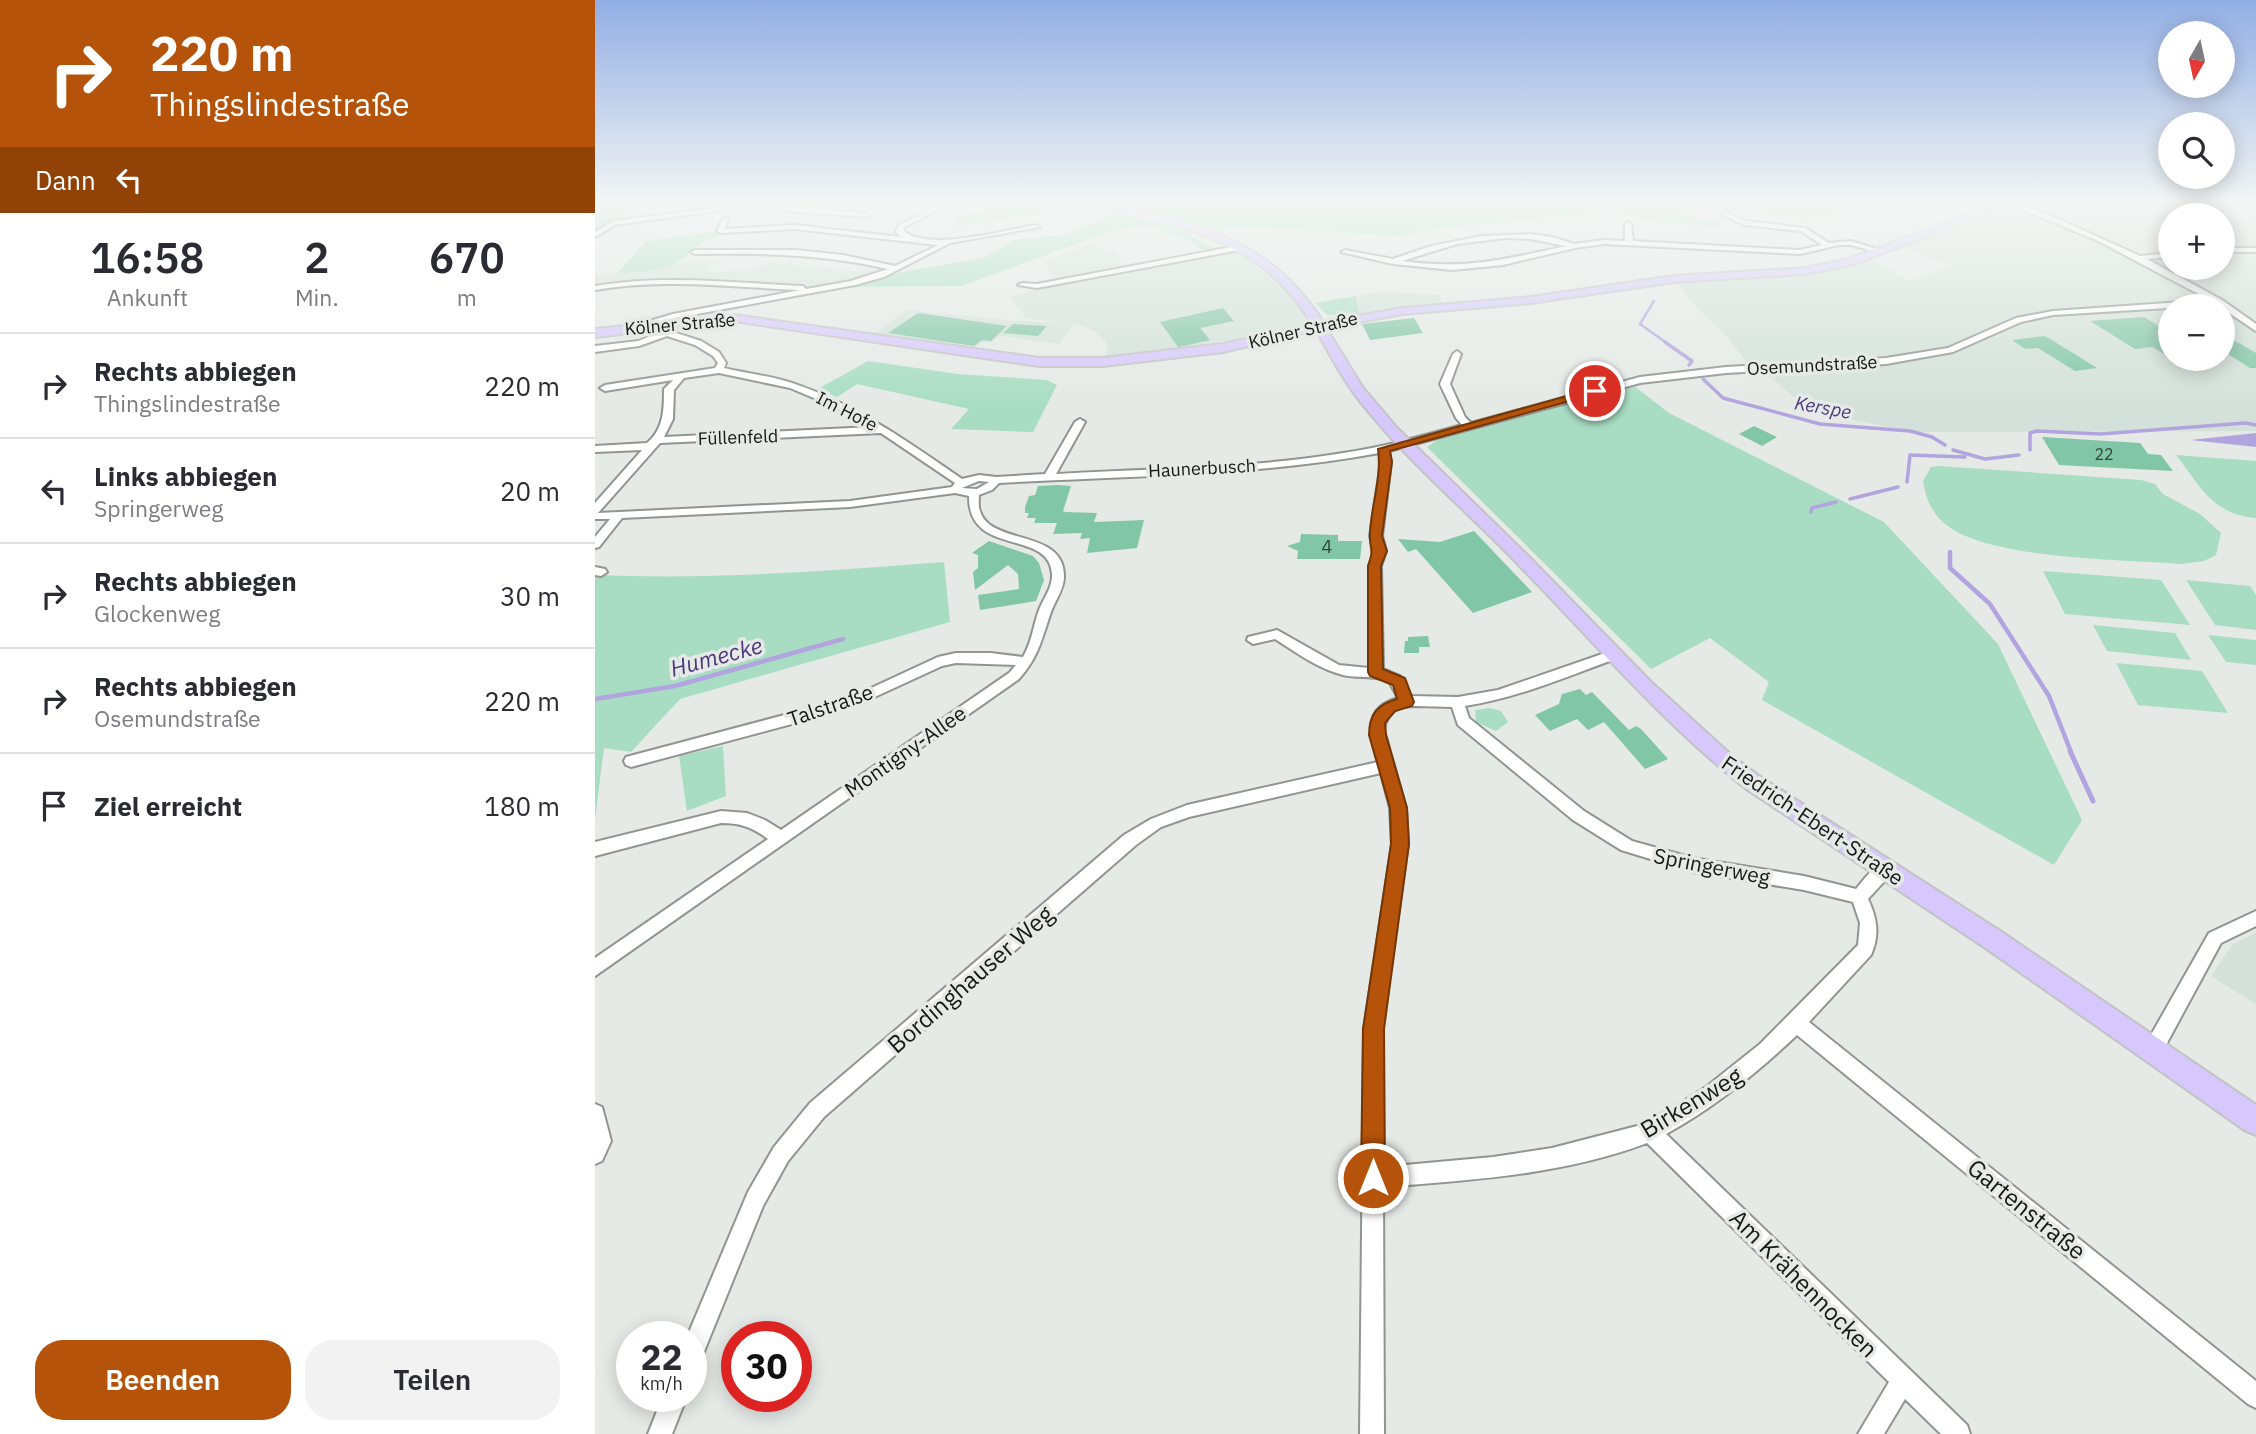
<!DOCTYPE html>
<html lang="de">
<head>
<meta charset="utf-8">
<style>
	body { margin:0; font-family:"IBM Plex Sans",sans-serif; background:#f2f2f3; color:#2b2b33; height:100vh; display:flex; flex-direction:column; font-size:26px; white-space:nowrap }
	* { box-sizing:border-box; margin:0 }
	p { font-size:23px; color:#7c7c81 }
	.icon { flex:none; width:38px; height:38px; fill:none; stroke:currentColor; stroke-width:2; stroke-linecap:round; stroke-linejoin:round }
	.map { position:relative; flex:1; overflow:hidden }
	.drawer { display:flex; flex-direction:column; background:#fff; width:595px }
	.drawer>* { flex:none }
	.guide { background:#b45309; color:#fff; overflow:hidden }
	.needle { width:46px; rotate:189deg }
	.controls { position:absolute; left:1563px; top:21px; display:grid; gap:14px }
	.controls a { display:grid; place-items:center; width:77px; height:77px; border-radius:50%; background:#fff; box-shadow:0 4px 18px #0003; font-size:35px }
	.speed { position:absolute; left:21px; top:1321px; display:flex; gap:14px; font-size:35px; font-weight:700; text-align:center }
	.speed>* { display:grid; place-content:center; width:91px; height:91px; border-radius:50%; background:#fff; box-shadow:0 4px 18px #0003; line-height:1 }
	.speed small { font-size:18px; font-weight:400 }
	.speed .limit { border:10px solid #d22; background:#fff; color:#111 }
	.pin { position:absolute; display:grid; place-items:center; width:60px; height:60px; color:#fff; margin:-30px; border:4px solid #fff; border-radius:50%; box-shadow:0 2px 7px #0007 }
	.me { position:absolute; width:77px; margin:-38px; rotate:0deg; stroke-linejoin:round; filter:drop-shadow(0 0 5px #0008) }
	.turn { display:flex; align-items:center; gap:24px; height:147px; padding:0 35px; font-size:32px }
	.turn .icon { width:91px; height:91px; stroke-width:2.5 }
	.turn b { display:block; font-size:49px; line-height:60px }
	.then { display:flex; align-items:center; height:66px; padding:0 35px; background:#0003; gap:14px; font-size:26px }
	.eta { display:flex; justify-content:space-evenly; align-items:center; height:119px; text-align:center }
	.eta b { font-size:42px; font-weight:600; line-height:49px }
	.primary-button { display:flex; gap:14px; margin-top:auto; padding:14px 35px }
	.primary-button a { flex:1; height:80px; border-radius:28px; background:#b45309; color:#fff; font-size:28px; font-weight:600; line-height:80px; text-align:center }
	.primary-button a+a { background:#f2f2f3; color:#2b2b33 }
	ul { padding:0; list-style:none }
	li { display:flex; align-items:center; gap:21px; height:105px; padding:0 35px; border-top:2px solid #e1e1e2 }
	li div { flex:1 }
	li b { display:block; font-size:26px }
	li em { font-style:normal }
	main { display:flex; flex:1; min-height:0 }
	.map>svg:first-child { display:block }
	.built { fill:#d4e1da; fill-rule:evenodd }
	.green { fill:#a8ddc3 }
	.water { fill:#b2a4de }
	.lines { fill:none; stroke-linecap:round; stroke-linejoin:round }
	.stream-far3 { stroke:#b2a4de; stroke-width:2.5 }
	.stream-far2 { stroke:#b2a4de; stroke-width:3.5 }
	.stream-far1 { stroke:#b2a4de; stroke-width:4.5 }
	.stream { stroke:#b2a4de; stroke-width:5 }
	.building { fill:#81c6a6 }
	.minor-casing { stroke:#909592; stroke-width:4 }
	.major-casing { stroke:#c3c3c3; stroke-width:4 }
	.minor { fill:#fff; fill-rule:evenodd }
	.major { fill:#d6c8fd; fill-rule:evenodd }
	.route { fill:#b45309; stroke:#753606; stroke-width:2 }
	.labels { text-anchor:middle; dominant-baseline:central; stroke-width:7; stroke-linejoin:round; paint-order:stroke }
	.far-number-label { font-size:16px; fill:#32443c }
	.far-street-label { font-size:18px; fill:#171918; stroke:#e5eae7 }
	.number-label { font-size:18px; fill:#32443c }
	.far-water-label { font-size:19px; font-style:italic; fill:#4e387d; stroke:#e5eae7 }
	.street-label { font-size:21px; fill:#171918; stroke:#e5eae7 }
	.water-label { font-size:23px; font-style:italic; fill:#4e387d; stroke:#e5eae7 }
	.near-street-label { font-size:24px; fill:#171918; stroke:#e5eae7 }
</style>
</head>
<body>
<main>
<section class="drawer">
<div class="guide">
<div class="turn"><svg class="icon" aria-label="right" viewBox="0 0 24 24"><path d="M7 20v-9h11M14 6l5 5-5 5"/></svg><div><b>220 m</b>Thingslindestraße</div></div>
<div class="then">Dann<svg class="icon" aria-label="left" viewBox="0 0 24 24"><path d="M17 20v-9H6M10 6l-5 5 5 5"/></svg></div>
</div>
<div class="eta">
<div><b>16:58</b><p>Ankunft</p></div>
<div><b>2</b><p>Min.</p></div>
<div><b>670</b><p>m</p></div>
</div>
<ul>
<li><svg class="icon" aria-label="right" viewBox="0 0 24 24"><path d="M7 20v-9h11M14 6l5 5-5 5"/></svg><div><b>Rechts abbiegen</b><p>Thingslindestraße</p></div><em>220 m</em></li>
<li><svg class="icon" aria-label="left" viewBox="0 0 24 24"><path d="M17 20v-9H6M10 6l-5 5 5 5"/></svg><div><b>Links abbiegen</b><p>Springerweg</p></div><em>20 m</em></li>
<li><svg class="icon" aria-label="right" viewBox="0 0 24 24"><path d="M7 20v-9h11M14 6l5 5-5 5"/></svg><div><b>Rechts abbiegen</b><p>Glockenweg</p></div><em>30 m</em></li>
<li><svg class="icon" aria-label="right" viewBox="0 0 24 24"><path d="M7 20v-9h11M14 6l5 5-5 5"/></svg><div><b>Rechts abbiegen</b><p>Osemundstraße</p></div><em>220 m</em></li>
<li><svg class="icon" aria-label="arrive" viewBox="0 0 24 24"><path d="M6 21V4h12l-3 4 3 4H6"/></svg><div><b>Ziel erreicht</b></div><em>180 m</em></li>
</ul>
<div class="primary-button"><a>Beenden</a><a>Teilen</a></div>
</section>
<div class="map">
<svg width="1661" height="1434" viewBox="0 0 1661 1434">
	<rect width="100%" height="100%" fill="#e5eae7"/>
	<g class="built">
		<path d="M 1432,205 L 1661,205 L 1661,431 L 1320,432 L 1217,412 L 1180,381 L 1153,364 L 1134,339 L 1094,299 L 1081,281 L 1235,272 L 1275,259 L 1315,281 L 1356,266 L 1305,247 L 1407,208 L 1437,209 ZM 1575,215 L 1628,215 L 1628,268 L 1575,268 ZM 1575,306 L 1628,306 L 1628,359 L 1575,359 Z"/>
		<polygon points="499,243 511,251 518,250 529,265 461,278 448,261"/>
		<polygon points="636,252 647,254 689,289 708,313 710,319 707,325 582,351 510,357 513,345 500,331 479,323 464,344 405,336 396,343 387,342 378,349 280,333 312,310 419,321 466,323 431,318 415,297 446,288"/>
		<polygon points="124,261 110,272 161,270 175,262 261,272 271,269 297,274 240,288 211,292 189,287 86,284 0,289 0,275 58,270 82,263"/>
		<polygon points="786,292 845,295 847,304 764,314 761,296"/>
		<polygon points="1661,933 1661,1004 1616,976 1638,944"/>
	</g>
	<g class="green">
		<polygon points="0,205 37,205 34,211 0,233"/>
		<polygon points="408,205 467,205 452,213 362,226 359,219"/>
		<polygon points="516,205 1100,205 1090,206 1087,213 1124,223 1121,227 1050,220 1019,211 840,229 804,236 639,226 624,231"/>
		<polygon points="1103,205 1284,205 1212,219"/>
		<polygon points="521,212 592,233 622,250 610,252 594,240 551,225 508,234 367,286 247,287 297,274 391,257 419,240 471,235"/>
		<path d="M 124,231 L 121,238 C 104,241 97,253 83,262 C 66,272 42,272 22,273 L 52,241 Z"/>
		<polygon points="761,296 764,314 732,315 721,303"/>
		<polygon points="273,361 363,374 452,380 462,385 438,432 356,429 374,409 262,384 242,397 223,389"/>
		<polygon points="1039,386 1074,413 1289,522 1403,644 1487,820 1459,865 1167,700 1174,682 1115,638 1056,669 832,447 847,437"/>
		<path d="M 1581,455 L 1661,461 L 1661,518 C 1617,514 1606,487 1581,455 Z"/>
		<path d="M 1344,466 L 1546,480 L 1560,484 L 1568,494 L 1605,514 L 1626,533 L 1621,555 L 1609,561 L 1586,564 C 1528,559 1391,560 1349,523 C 1336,512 1331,498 1328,481 L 1336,467 Z"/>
		<path d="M 349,562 L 355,622 L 85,699 L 36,752 L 9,748 L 0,819 L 0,575 C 116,580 233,571 349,562 Z"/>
		<polygon points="1448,571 1566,580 1595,625 1470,614"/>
		<polygon points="1591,580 1655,586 1661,595 1661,630 1620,625"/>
		<polygon points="1498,625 1580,633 1596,660 1512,651"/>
		<polygon points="1613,635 1661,640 1661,665 1631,662"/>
		<polygon points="1521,663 1607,671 1633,713 1543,705"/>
		<polygon points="895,708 906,711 913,722 901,731 881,722 880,710"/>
		<polygon points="128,746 131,796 92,811 84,756"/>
	</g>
	<polygon class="water" points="1661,433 1661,447 1595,440"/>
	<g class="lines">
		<polyline class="stream-far3" points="1059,301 1045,324 1073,344"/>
		<g class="stream-far2">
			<polyline points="1070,342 1097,361 1094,365"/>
			<polyline points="1108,379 1128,398 1225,424 1315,431 1337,437 1350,445"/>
			<polyline points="1358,450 1390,459 1424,455"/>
			<polyline points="1435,450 1435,433 1442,431 1505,434 1651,423 1661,425"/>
			<polyline points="1312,482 1315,455 1370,457"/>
			<polyline points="1255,499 1303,487"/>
			<polyline points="1216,512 1217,508 1241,502"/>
		</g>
		<g class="stream-far1">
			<polyline points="1355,552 1355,568 1395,604 1454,696 1476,752"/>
			<polyline points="0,699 80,686 248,639"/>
		</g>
		<polyline class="stream" points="1475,751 1498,801"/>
	</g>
	<g class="building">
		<polygon points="628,308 639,321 605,328 615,340 589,346 583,347 565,322"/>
		<polygon points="323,313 412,326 396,341 387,340 379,346 293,333"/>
		<polygon points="1549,317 1575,333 1575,358 1558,347 1540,349 1495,321"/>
		<polygon points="819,318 828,333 775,340 767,324"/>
		<polygon points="418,324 452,326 443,336 408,333"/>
		<polygon points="1450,336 1478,353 1502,368 1480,371 1443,348 1430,349 1417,340"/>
		<polygon points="1637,339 1661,353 1661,368 1655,368 1628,351 1628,340"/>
		<polygon points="1159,426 1182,437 1167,446 1144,434"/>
		<polygon points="1447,437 1545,443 1553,454 1566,455 1578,471 1464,465"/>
		<polygon points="463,485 476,486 468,511 470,512 502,513 499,522 549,520 542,548 492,553 495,538 485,539 487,533 458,534 462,523 439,523 441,518 432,518 434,513 430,513 430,507 434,496 440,495 443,486"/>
		<polygon points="879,531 937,592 878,613 821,549 813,552 803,539 845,542"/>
		<polygon points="706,534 743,535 743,541 767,541 765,559 702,559 703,551 692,546 705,542"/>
		<polygon points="394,541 438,556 444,563 449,580 441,601 385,610 383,595 424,589 423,574 413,565 380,590 378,572 383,568 383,555 377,553"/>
		<polygon points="833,636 835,647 824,647 824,653 809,653 810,641 813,641 813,637"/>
		<polygon points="985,689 991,695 997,692 1034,730 1041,726 1046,729 1073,759 1050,769 1009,722 993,730 982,719 955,731 940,715 964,704 967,694"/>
	</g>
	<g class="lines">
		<defs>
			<g id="minor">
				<polygon points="144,205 164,205 20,225 0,237 0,232 18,221"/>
				<polygon points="186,205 271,213 274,215 271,217 190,211"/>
				<path d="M 345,205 L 354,205 L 309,227 L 309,231 C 332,252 410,230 441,225 L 445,227 L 355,243 L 289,277 L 260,285 L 80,318 L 44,330 L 41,329 L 41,325 L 78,314 L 205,290 C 137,287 67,278 0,290 L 0,286 C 68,274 140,283 208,286 L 211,289 L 256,281 L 293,269 C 229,254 165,253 100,254 L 96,252 L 100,250 L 201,250 L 248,255 L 300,266 L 343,245 L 199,229 L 126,233 L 122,231 L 127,220 L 130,218 L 133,220 L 130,229 L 199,225 L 306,237 L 301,232 L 304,225 Z"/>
				<path d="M 1417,205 L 1427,205 L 1466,220 L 1545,256 L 1575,253 L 1575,257 L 1552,259 L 1627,300 L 1661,324 L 1661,331 L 1622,305 L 1458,315 L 1426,322 L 1358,352 L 1291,364 L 1131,373 L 1045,383 L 794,451 L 796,462 L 787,536 L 791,551 L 786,566 L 788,669 L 805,676 L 816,696 L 863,697 L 903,690 L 1013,652 L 1023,652 L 1025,655 L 1023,658 C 973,676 923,698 870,706 L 874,718 L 989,811 L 1037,841 L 1098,858 L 1209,876 L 1261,889 C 1270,879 1281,860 1296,864 L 1298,869 L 1296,874 L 1273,899 C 1282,918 1285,935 1276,955 L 1214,1022 L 1661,1381 L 1661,1408 L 1653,1404 L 1202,1035 C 1162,1073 1120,1107 1071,1134 L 1372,1425 L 1375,1434 L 1346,1434 L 1310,1399 L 1289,1434 L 1263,1434 L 1294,1382 L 1052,1143 C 968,1175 876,1180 788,1187 L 789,1434 L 765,1434 L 769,1029 L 797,844 L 795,808 L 786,773 L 594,817 L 566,827 L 541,845 L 229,1117 L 193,1161 L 168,1206 L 104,1364 L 96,1367 L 96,1337 L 92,1337 L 153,1192 L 179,1147 L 215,1103 L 529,835 L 556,819 L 592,805 L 783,762 C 775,735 767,708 803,698 L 795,683 C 781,674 764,679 748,675 C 722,668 702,653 680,639 L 658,644 L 652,640 L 653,637 L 682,630 L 744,665 L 774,668 L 774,566 L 779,551 L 775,536 L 786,462 L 784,453 C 660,476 530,476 404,483 L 397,490 L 384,495 C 384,499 383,507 385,511 C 395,546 470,528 469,577 C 469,589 460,601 456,612 C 446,641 444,656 424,679 L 0,976 L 0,958 L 173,839 C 157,827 146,823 126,823 L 0,856 L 0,842 L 126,811 L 152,813 L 170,820 L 186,830 L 414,673 L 421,665 L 361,663 L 347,666 L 271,701 L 234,714 L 36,767 L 31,765 L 29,761 L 31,757 L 227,705 L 261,695 L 343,657 L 361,653 L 396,653 L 428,657 C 437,642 438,626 444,610 C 448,599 458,587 457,574 C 454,528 373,558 374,496 L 360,493 L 255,507 L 27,518 L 4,547 L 0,548 L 0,537 L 15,519 L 0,519 L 0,503 L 47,450 L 0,452 L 0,446 L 52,443 C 69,429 69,409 69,389 L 78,380 L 10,391 L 5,388 L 10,385 L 120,368 L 123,363 L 118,356 L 100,345 L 72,336 L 44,346 L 0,352 L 0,346 L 43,341 L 72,330 L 106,341 L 124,352 L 131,363 L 129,368 C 154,374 179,376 203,385 C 263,406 315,443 367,479 L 384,475 L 401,477 L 450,474 L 480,422 L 485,419 L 490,422 L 461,474 C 556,468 654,469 748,453 C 789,447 828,436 867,425 L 861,418 L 845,384 L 858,354 L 862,351 L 866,354 L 855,384 L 870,417 L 876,423 L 1045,377 L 1131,367 L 1291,358 L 1353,348 L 1421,318 L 1458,311 L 1615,300 L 1503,241 ZM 124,373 L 195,388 L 240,407 L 277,427 L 69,437 L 78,419 L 79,390 L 89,378 ZM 286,433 L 360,483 L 357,487 L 255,501 L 3,513 L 65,443 ZM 384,481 L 394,482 L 382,489 L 367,488 ZM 822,706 L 857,707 L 863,725 L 978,820 L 1026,850 L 1098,872 L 1209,890 L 1258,902 L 1265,923 L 1263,945 L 1165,1044 L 1111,1087 L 1081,1106 L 1046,1125 L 957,1148 L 898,1157 L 788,1167 L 787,1029 L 813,844 L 811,808 L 789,730 C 792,710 804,706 822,706 Z"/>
				<path d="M 1129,211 L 1150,221 L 1210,228 L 1234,243 L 1256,241 L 1288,251 L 1284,253 L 1256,245 L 1244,245 L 1205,254 L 1009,244 L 980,248 L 908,265 L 857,270 L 798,264 L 746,252 L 750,250 L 798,259 L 836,246 L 887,236 L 935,234 L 957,237 L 979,244 L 1009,240 L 1030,241 L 1030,224 L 1033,222 L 1036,224 L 1038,241 L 1205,250 L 1227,245 L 1206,231 L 1148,225 L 1127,214 ZM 911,238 L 935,239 L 971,246 C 911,259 869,270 807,261 L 862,244 Z"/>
				<polygon points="647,245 651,247 650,249 442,288 423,285 427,283 442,284"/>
				<rect x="1628" y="248" width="33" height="4"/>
				<polygon points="0,567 10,569 12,572 6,576 0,575"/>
				<polygon points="1661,911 1661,926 1626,943 1566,1054 1559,1057 1552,1054 1550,1048 1552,1042 1614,933"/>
				<polygon points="0,1104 7,1107 16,1141 7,1161 0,1164"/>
				<polygon points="68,1396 92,1396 77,1434 53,1434"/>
			</g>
			<path id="major" d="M 500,205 C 522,205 543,211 564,216 C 636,233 687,258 728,322 L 808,308 L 936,297 L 1079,276 L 1210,268 L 1253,259 L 1399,205 L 1413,205 L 1260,264 L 1210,274 L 1079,282 L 936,303 L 808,314 L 731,328 L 768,388 L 802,428 L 933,556 L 1055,681 L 1135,754 L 1164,776 L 1408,933 L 1661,1105 L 1661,1135 L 1651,1131 L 1392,949 L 1150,788 C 1066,721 997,640 922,563 C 873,512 818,466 773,411 C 752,387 737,358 721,330 L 628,352 L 508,366 L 444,366 L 139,321 L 0,337 L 0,329 L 139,315 L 444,358 L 508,358 L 628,344 L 717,324 C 680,263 631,238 563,222 C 544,217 517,215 500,205 Z"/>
		</defs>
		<use href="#minor" class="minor-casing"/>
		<use href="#major" class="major-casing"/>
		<use href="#minor" class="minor"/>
		<use href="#major" class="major"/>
	</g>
	<linearGradient id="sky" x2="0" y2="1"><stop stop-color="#92aee4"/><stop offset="0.5" stop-color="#f3f6f4"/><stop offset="1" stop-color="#f3f6f4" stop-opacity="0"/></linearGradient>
	<rect width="1661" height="406" fill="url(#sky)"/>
	<path class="route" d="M 1000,388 L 1004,389 L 1004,393 L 795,451 L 797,462 L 787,536 L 792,551 L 786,566 L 788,669 L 810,678 L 819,702 L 817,706 L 800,711 L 790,723 L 791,735 L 812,808 L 814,844 L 789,1029 L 790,1178 L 786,1186 L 778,1189 L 770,1186 L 766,1178 L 768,1029 L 796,844 L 795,808 L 774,735 C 774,714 783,704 802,699 L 798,685 L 775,676 L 773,672 L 773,566 C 780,547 774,550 775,534 C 776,505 787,478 783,449 Z"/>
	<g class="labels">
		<g class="far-number-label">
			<text x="1509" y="454">22</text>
		</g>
		<g class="far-street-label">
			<text transform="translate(85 324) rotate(-5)">Kölner Straße</text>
			<text transform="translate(708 330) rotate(-13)">Kölner Straße</text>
			<text transform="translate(1217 365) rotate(-3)">Osemundstraße</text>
			<text transform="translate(252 411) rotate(27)">Im Hofe</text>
			<text transform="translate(143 437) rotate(-2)">Füllenfeld</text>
			<text transform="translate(607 468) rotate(-3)">Haunerbusch</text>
		</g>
		<g class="number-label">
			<text x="732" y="546">4</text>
		</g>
		<g class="far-water-label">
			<text transform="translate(1228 407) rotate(10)">Kerspe</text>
		</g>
		<g class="street-label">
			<text transform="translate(235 705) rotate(-19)">Talstraße</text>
			<text transform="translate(310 751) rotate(-35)">Montigny-Allee</text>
			<text transform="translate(1218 820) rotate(34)">Friedrich-Ebert-Straße</text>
			<text transform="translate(1117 866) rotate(11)">Springerweg</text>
		</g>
		<g class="water-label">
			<text transform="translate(121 656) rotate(-15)">Humecke</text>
		</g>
		<g class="near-street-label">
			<text transform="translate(375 979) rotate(-41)">Bordinghauser Weg</text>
			<text transform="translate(1096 1102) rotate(-31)">Birkenweg</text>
			<text transform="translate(1432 1209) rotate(39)">Gartenstraße</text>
			<text transform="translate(1209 1283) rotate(45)">Am Krähennocken</text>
		</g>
	</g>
</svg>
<div class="controls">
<a><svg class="needle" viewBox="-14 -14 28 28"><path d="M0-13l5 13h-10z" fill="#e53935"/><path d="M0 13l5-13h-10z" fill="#7c7c81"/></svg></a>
<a><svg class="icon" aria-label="search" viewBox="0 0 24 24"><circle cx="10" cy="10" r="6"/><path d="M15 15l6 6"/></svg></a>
<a>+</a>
<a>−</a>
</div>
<div class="speed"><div>22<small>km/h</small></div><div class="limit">30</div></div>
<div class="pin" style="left:1000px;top:391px;background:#d93025"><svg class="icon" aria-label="arrive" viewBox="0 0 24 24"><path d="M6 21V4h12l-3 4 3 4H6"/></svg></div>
<svg class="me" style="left:778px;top:1178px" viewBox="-20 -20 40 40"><circle r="17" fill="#b45309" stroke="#fff" stroke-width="3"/><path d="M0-11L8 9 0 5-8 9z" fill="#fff"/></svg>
</div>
</main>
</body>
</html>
